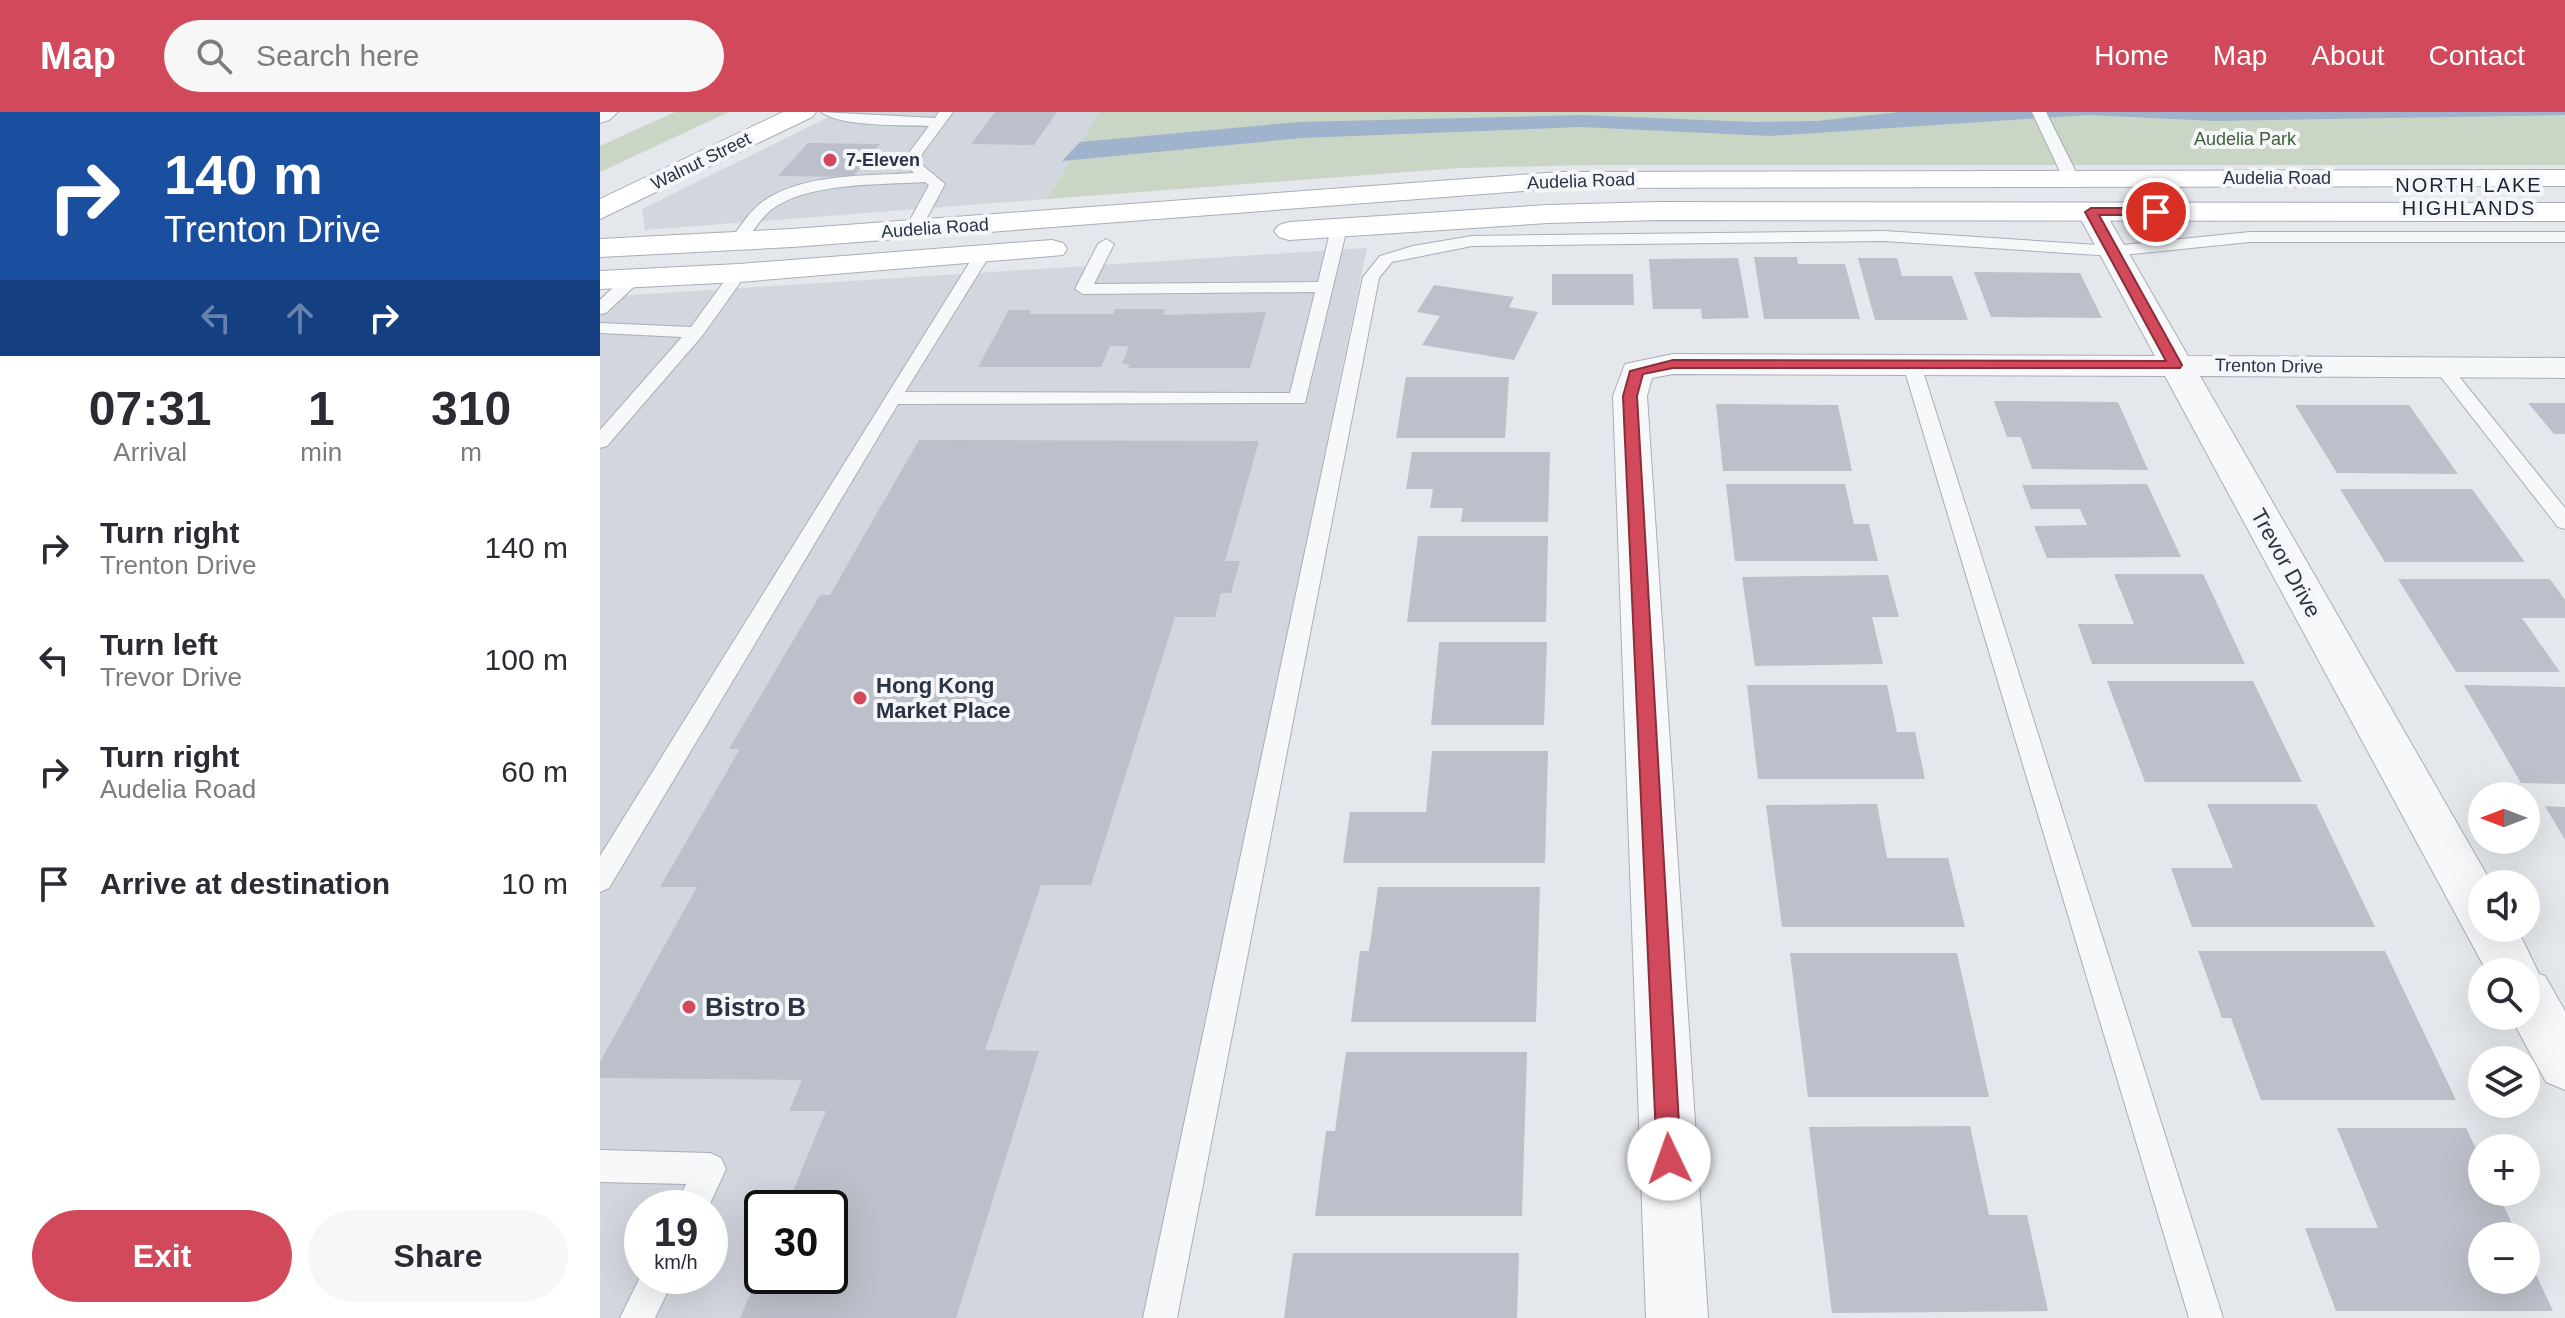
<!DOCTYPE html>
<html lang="en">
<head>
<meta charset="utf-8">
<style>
	body { margin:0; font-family:Arial,sans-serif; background:#f7f7f7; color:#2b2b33; height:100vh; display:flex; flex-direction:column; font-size:30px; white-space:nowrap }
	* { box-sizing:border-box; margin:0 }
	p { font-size:26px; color:#7c7c81 }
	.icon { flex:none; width:44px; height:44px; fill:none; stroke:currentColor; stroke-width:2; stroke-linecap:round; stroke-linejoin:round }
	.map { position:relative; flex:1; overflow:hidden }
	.panel { display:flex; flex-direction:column; background:#fff; width:600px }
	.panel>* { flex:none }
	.guide { background:#1a4fa0; color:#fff; overflow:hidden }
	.needle { width:52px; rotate:270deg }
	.fabs { position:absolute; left:1868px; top:670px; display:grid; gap:16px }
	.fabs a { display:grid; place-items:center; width:72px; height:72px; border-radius:50%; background:#fff; box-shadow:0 8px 32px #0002; font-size:40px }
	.speed { position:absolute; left:24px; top:1078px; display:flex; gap:16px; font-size:40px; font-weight:700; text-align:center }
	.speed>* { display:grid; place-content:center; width:104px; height:104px; border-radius:50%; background:#fff; box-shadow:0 8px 32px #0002; line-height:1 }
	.speed small { font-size:20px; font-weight:400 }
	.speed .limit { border:4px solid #111; border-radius:12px; background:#fff; color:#111 }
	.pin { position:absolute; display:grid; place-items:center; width:68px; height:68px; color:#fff; margin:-34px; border:4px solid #fff; border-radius:50%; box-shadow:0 2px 8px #0007 }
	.me { position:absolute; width:88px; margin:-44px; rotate:357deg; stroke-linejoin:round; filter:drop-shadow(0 0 6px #0008) }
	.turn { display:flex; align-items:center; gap:28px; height:168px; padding:0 32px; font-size:36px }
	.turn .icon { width:104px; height:104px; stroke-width:2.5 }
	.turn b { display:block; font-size:56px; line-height:68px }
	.lanes { display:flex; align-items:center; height:76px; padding:0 32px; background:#0003; justify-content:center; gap:40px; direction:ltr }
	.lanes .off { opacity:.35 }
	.eta { display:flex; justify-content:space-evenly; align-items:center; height:136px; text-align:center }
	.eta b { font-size:48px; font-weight:700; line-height:56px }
	.primary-button { display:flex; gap:16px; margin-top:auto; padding:16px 32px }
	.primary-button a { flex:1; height:92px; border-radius:48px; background:#d1495b; color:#fff; font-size:32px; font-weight:700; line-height:92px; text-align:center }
	.primary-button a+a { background:#f7f7f7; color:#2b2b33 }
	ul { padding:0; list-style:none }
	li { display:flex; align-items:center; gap:24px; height:112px; padding:0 32px }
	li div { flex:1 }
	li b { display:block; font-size:30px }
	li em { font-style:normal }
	header { display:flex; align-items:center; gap:48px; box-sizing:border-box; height:112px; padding:0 40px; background:#d1495b; color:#fff }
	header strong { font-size:38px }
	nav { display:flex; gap:44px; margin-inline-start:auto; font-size:28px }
	.search { width:560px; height:72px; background:#f7f7f7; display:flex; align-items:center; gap:20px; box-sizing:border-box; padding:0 28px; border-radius:44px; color:#7c7c81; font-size:30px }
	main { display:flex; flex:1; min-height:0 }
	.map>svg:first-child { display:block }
	.built { fill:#d2d6de; fill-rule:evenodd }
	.green { fill:#c9d6c5 }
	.water { fill:#9fb4cc }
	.building { fill:#bbc0ca }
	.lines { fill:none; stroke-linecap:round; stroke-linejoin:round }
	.service-casing { stroke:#a9aeb7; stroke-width:2 }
	.minor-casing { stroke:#a9aeb7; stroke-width:2 }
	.secondary-casing { stroke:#a9aeb7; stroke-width:2 }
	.service { fill:#f7f8fa; fill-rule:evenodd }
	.minor { fill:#f7f8fa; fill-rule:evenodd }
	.secondary { fill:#fff; fill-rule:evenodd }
	.route { fill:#d1495b; stroke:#882f3b; stroke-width:2 }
	.poi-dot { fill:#d1495b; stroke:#f4f6f9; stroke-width:3 }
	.labels { text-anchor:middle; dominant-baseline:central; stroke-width:8; stroke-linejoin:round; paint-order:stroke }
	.far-park-label { font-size:18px; fill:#3f6138; stroke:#f4f6f9 }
	.far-poi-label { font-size:18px; font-weight:bold; fill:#2b3445; stroke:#f4f6f9; text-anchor:start }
	.far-street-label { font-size:18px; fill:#2b3445; stroke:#f4f6f9 }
	.far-neighbourhood-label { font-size:20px; letter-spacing:2px; fill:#1d2536; stroke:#f4f6f9 }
	.street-label { font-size:22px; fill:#2b3445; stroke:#f4f6f9 }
	.poi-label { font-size:22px; font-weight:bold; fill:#2b3445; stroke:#f4f6f9; text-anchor:start }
	.near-poi-label { font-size:26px; font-weight:bold; fill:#2b3445; stroke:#f4f6f9; text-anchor:start }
</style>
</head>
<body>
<header>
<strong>Map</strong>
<div class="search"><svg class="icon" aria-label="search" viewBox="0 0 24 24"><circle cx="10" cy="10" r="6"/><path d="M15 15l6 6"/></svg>Search here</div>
<nav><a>Home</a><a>Map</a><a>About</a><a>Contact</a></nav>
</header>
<main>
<section class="panel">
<div class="guide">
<div class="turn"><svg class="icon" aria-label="right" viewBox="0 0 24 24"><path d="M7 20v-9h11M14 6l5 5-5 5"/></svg><div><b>140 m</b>Trenton Drive</div></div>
<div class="lanes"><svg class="icon off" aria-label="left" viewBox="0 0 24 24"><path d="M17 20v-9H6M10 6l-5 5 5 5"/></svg><svg class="icon off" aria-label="ahead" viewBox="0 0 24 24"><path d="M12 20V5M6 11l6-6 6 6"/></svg><svg class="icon" aria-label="right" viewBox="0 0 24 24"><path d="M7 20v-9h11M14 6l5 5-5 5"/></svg></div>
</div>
<div class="eta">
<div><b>07:31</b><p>Arrival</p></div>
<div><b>1</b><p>min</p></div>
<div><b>310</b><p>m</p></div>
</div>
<ul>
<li><svg class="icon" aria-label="right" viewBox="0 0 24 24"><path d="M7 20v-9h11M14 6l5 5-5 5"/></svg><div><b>Turn right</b><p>Trenton Drive</p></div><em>140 m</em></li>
<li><svg class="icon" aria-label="left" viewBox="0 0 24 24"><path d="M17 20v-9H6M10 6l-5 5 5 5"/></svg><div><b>Turn left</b><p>Trevor Drive</p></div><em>100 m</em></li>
<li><svg class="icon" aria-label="right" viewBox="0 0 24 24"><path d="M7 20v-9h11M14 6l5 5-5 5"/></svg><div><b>Turn right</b><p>Audelia Road</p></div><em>60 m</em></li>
<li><svg class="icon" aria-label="arrive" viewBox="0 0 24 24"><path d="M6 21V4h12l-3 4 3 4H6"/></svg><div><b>Arrive at destination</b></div><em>10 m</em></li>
</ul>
<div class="primary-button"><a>Exit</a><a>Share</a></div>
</section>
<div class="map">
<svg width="1965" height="1206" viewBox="0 0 1965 1206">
	<rect width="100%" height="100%" fill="#e4e7ec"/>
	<g class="built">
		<polygon points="239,0 499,0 447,87 45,118 42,97"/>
		<path d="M 767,136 L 547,1206 L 0,1206 L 0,185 ZM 42,1096 L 110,1096 L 110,1164 L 42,1164 ZM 162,1096 L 230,1096 L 230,1164 L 162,1164 Z"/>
	</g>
	<g class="green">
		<polygon points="75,0 129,0 0,60 0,34"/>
		<polygon points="499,0 1965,0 1965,53 994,53 860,56 447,87"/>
	</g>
	<polygon class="water" points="1299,0 1965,0 1965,3 1614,9 1488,3 1169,24 980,15 702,26 462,49 480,30 698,10 982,3 1153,10 1217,9"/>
	<g class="building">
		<polygon points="395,0 457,0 434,33 371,32"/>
		<polygon points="208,31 280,32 253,65 178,64"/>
		<polygon points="1154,145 1197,145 1198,152 1245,152 1260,207 1164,207"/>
		<polygon points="1138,146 1149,206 1102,207 1101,197 1053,197 1049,147"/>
		<polygon points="1258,146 1297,146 1302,164 1352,164 1368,208 1275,208"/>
		<polygon points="1374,160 1480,161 1502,206 1391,205"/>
		<polygon points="952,162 1033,162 1034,193 952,193"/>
		<polygon points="834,173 914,185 909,195 938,200 914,248 822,233 840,204 817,200"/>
		<polygon points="515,197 565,197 563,203 666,200 650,256 528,256 530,252 522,252 529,234 510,234 501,255 378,255 409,198 431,198 429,202 513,202"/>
		<polygon points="806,265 909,265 905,326 796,326"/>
		<polygon points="1394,289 1518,290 1548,358 1432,357 1421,325 1407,325"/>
		<polygon points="1928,291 1965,291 1965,322 1954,322"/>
		<polygon points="1116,292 1238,293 1252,359 1123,359"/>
		<polygon points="1695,293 1809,293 1858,362 1737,361"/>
		<polygon points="319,328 659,329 625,449 640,449 631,481 621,481 615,505 575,505 491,773 441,773 385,938 439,939 356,1206 140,1206 162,1154 162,1164 230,1164 230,1096 186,1096 226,999 189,999 202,968 0,966 0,950 97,775 60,775 140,637 129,637 220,483 230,483"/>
		<polygon points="812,340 950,340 948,410 861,410 863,396 830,396 833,377 806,377"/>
		<polygon points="1126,372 1245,372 1254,412 1269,412 1278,449 1135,449"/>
		<polygon points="1547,372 1581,445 1447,446 1434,414 1487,413 1480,397 1431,397 1422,373"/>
		<polygon points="1740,377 1872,377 1925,450 1785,450"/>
		<polygon points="818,424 948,424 946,510 807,510"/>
		<polygon points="1514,462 1603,462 1645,552 1492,552 1478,512 1534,512"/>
		<polygon points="1288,463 1299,505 1272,505 1283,552 1155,554 1142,465"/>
		<polygon points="1798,467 1950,467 1965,488 1965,506 1922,506 1960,560 1856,560"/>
		<polygon points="839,530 947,530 944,613 831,613"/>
		<polygon points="1507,569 1653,569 1702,670 1545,670"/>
		<polygon points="1147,573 1287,573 1297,620 1315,620 1325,667 1158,667"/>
		<polygon points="1864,573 1965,575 1965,672 1921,671"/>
		<polygon points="832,639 948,639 945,751 743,751 750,700 826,700"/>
		<polygon points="1277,692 1287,746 1348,746 1365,815 1182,815 1166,693"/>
		<polygon points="1607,692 1716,692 1775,815 1592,815 1571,756 1633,756"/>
		<polygon points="1945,694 1965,695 1965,728"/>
		<polygon points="778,775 940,775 936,910 751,910 760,839 769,839"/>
		<polygon points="1598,839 1785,839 1856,988 1661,988 1631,906 1622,906"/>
		<polygon points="1190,841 1357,841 1389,985 1208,985"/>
		<polygon points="746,940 927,940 922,1104 715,1104 726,1019 735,1019"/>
		<polygon points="1370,1014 1389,1103 1427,1103 1448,1199 1232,1201 1209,1015"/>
		<polygon points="1737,1016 1866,1016 1882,1049 1882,1080 1897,1080 1918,1124 1882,1124 1882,1168 1926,1168 1926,1141 1953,1199 1736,1199 1705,1116 1778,1116"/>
		<polygon points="693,1141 919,1141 917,1206 684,1206"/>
	</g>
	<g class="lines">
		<defs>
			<g id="service">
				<path d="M 221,0 L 335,6 L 339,0 L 353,0 L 322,42 L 321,52 L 345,72 L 321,117 L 313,122 L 305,117 L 329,73 L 325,70 C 280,73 207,70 171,98 C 160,107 152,121 144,132 L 132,132 L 130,129 C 139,116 149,100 162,90 C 202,61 267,64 314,61 L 306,53 L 308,42 L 329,14 C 302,13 241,15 221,0 Z"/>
				<polygon points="1432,0 1446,0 1479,66 1476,69 1471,71 1463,66"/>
				<polygon points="739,111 747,116 705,291 298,292 9,776 0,780 0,744 376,140 388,140 390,143 305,280 690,281 715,180 483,182 475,177 498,132 506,127 514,132 494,172 718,170 731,116"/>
				<polygon points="1284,119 1513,134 1650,120 1965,120 1965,130 1650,130 1513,144 1284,129 872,134 792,150 779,166 577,1206 543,1206 763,165 780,144 813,134 872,124"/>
				<polygon points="139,156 147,161 102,224 7,334 0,336 0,318 82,225 0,221 0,211 91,215 133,157"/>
				<polygon points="32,162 38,163 40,167 38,171 6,201 0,202 0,188 26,163"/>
				<polygon points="1312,248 1321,253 1623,1206 1589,1206 1303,253"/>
				<polygon points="1843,251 1849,252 1965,396 1965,417 1958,415 1837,260 1834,256"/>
				<polygon points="0,1038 110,1041 121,1046 126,1057 108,1096 75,1096 86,1072 0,1070"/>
				<polygon points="42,1161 42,1164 75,1164 55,1206 20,1206"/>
			</g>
			<g id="minor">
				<polygon points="0,0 18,0 9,8 0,11"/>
				<polygon points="1491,91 1501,94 1505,100 1588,244 1965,246 1965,266 1600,264 1892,772 1882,772 1882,816 1917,816 1939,862 1945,864 1965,899 1965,978 1946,970 1910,904 1926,904 1926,860 1887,860 1565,264 1073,262 1052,266 1047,284 1108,1206 1046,1206 1013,284 1025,252 1073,242 1555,244 1477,100 1481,94"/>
			</g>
			<g id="secondary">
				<polygon points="183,0 216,0 212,5 0,107 0,87"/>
				<polygon points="1965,58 1965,74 961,76 192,135 0,145 0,127 192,117 961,60"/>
				<polygon points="1059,90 1965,91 1965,109 1059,108 948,111 689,128 679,125 674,119 679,113 689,110 948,93"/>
				<polygon points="452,128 463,131 467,137 463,143 139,170 0,177 0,159 139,152"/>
			</g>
		</defs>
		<use href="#service" class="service-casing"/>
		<use href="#minor" class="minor-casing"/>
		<use href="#secondary" class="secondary-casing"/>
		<use href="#service" class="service"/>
		<use href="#minor" class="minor"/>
		<use href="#secondary" class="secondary"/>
	</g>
	<polygon class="route" points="1491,96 1556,96 1562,100 1556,103 1499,103 1582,253 1580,256 1073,256 1043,262 1037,284 1081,1047 1077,1055 1069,1059 1060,1055 1057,1047 1023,284 1030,259 1073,248 1566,249 1485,100"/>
	<g class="poi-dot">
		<circle cx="230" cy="48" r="8"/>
		<circle cx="260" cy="586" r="8"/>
		<circle cx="89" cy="895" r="8"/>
	</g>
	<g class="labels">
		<g class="far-park-label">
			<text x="1645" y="27">Audelia Park</text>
		</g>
		<g class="far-poi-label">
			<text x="246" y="48">7-Eleven</text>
		</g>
		<g class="far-street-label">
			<text transform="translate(101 49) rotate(-26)">Walnut Street</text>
			<text x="1677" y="66">Audelia Road</text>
			<text transform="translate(981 69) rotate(-2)">Audelia Road</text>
			<text transform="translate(335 116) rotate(-4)">Audelia Road</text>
			<text transform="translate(1669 254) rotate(1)">Trenton Drive</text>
		</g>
		<g class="far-neighbourhood-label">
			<text x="1869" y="73">NORTH LAKE<tspan x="1869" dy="23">HIGHLANDS</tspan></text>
		</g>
		<g class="street-label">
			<text transform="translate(1686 451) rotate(61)">Trevor Drive</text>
		</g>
		<g class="poi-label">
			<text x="276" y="573">Hong Kong<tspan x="276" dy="25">Market Place</tspan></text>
		</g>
		<g class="near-poi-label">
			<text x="105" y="895">Bistro B</text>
		</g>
	</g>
</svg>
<div class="fabs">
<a><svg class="needle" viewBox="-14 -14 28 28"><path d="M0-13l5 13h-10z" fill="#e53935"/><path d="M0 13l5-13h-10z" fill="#7c7c81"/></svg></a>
<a><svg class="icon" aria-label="sound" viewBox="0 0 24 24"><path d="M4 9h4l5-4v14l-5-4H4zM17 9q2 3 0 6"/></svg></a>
<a><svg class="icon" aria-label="search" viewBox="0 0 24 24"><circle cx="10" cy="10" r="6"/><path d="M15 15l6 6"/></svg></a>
<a><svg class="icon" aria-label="layers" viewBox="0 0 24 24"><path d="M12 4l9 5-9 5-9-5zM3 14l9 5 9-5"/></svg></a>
<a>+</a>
<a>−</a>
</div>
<div class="speed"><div>19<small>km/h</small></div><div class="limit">30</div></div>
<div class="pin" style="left:1556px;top:100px;background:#d93025"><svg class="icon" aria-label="arrive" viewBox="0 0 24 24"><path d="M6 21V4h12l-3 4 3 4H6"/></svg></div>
<svg class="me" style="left:1069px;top:1047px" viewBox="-20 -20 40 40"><circle r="19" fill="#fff"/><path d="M0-13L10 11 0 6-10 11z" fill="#d1495b"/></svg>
</div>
</main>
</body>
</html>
